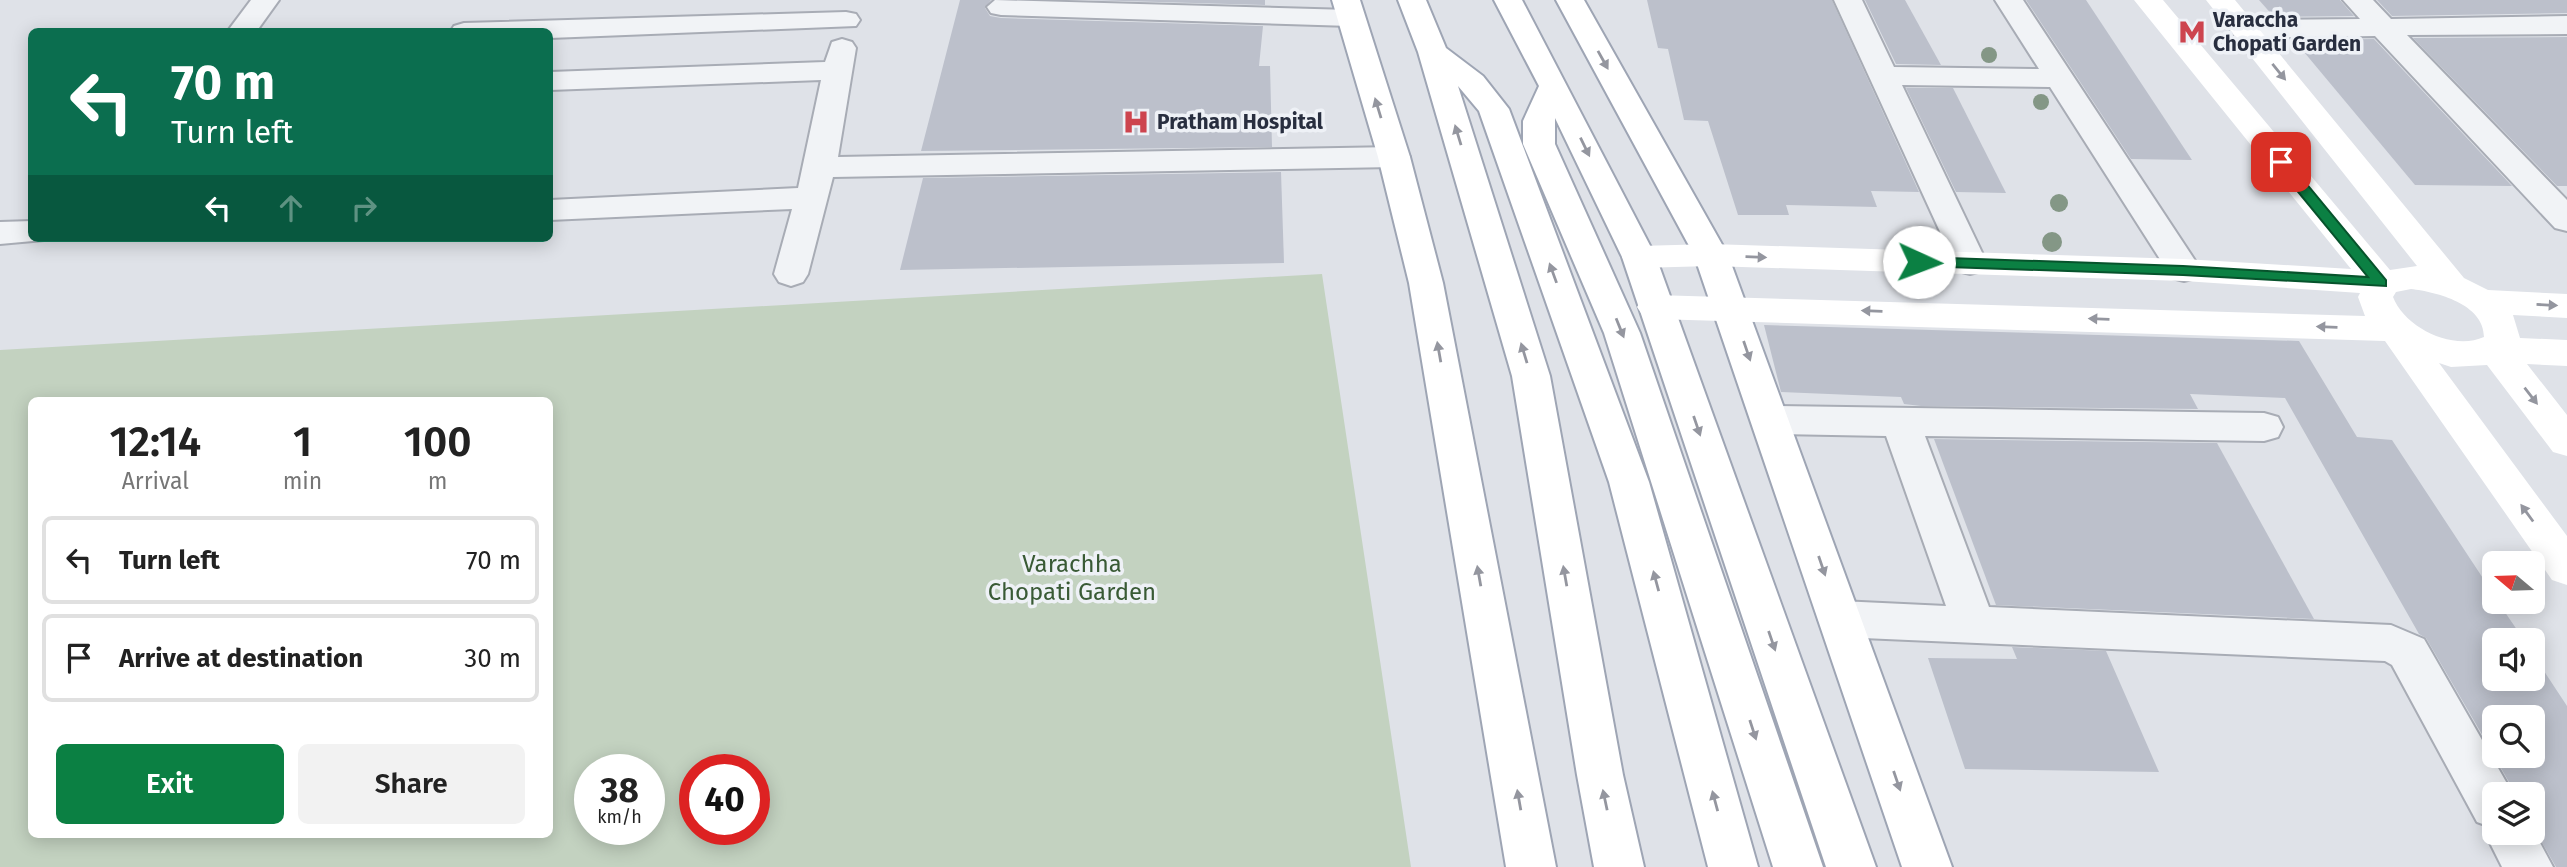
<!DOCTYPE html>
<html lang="en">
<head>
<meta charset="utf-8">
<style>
	body { margin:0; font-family:"Fira Sans",sans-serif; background:#f2f2f2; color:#222; height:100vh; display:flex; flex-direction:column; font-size:26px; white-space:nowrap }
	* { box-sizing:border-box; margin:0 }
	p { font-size:23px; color:#767676 }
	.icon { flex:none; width:38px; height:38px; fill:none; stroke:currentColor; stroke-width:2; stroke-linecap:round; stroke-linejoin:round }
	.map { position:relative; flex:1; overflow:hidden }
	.sheet { position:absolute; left:28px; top:397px; width:525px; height:441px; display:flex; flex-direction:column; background:#fff; border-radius:10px; box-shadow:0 4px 18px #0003 }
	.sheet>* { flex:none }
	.hud { position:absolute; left:28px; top:28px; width:525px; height:214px; border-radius:10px; box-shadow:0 4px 18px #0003; background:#0b6e4f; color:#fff; overflow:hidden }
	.needle { width:46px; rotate:289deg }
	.controls { position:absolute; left:2482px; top:551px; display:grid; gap:14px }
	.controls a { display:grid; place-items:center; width:63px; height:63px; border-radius:10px; background:#fff; box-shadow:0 4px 18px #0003; font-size:35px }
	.speed { position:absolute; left:574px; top:754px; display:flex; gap:14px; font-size:35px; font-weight:700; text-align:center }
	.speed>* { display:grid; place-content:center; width:91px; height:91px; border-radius:50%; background:#fff; box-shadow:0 4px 18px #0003; line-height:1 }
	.speed small { font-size:18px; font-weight:400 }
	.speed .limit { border:10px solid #d22; background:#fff; color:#111 }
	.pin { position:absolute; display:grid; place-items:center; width:60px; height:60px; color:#fff; margin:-30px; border-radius:14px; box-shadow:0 4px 10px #0006 }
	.me { position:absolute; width:77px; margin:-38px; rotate:92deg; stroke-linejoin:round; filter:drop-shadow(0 0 5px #0008) }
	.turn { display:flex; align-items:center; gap:24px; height:147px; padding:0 28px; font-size:32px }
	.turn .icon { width:91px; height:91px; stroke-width:2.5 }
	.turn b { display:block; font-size:49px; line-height:60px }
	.lanes { display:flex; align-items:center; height:66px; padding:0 28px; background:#0003; justify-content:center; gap:35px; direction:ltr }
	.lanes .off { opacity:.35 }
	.eta { display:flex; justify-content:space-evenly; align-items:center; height:119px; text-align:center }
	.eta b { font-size:42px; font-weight:600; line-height:49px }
	.primary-button { display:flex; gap:14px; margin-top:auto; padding:14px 28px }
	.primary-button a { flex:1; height:80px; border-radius:10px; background:#0b8043; color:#fff; font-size:28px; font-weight:600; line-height:80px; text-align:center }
	.primary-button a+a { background:#f2f2f2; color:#222 }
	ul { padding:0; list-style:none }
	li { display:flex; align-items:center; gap:21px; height:88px; margin:0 14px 10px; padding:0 14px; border:4px solid #e0e0e0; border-radius:10px }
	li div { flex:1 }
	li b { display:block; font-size:26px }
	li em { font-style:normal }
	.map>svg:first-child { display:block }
	.green { fill:#c3d2c0; fill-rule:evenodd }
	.building { fill:#bcc0cb }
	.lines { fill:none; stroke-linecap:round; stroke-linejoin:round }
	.street-casing { stroke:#a8acb5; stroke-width:4 }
	.primary-casing { stroke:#9ea5b4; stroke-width:4 }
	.street { fill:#f1f3f6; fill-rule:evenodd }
	.secondary { fill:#fff; fill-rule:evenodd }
	.primary { fill:#fff; fill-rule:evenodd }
	.tree { fill:#849786 }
	.oneway { fill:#94969f }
	.route { fill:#0b8043; stroke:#07532c; stroke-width:2 }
	.labels { text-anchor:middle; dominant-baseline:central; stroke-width:7; stroke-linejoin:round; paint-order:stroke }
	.far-poi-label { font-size:21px; font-weight:bold; fill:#282e3f; stroke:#eef1f6; text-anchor:start }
	.park-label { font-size:24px; fill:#395a35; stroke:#eef1f6 }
</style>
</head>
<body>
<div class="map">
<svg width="2567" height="867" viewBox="0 0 2567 867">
	<rect width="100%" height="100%" fill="#dfe2e8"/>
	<path class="green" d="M 1322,274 L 1411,867 L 0,867 L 0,350 ZM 32,401 L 550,401 L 550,835 L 32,835 ZM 590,770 L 649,770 L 649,830 L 590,830 ZM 754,770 L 754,830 L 695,830 L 695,770 Z"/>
	<g class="building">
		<polygon points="960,0 991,0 985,8 990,16 1001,18 1263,26 1259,66 1270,66 1272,147 921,151"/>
		<polygon points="1088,0 1265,0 1265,5"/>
		<polygon points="1647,0 1832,0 1919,192 1871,191 1877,207 1786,205 1789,215 1738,215 1708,121 1684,120 1668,49 1658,48"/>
		<polygon points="1865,0 1905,0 1941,65 1896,64"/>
		<polygon points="2026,0 2086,0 2192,160 2131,159"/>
		<polygon points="2259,0 2340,0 2354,16 2274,17"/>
		<polygon points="2377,0 2567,0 2567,13 2392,16"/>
		<polygon points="2567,37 2567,186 2557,186 2413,38"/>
		<polygon points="2374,39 2512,186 2415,185 2294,40"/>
		<polygon points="1906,88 1953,88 2006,193 1956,192"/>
		<polygon points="1281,172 1284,263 900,270 923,178"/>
		<polygon points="1764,325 2299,341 2357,437 2392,440 2494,595 2494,602 2498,602 2524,640 2494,640 2494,679 2532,679 2532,653 2567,706 2567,867 2556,867 2532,825 2532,794 2516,794 2494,756 2532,756 2532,718 2494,718 2494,755 2426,638 2419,634 2285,398 2190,394 2198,409 1921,406 1904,404 1901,397 1781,392"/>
		<polygon points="1934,439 2217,443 2314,619 1996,605"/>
		<polygon points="2012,647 2106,651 2159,772 1965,769 1928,658 2017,659"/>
	</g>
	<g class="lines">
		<defs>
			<g id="street">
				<polygon points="251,0 279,0 256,32 227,32"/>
				<polygon points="995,0 1350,10 1360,12 1364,18 1360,24 1350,26 1001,15 991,13 987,7"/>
				<polygon points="1834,0 1862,0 1894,67 2039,69 1995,0 2023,0 2196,262 2201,270 2196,278 2184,281 2172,278 2050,87 1902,85 1987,263 1982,271 1970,274 1958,271"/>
				<polygon points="2343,0 2373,0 2391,19 2567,16 2567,34 2407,35 2567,200 2567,231 2555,228 2375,36 2244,38 2234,35 2230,29 2234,23 2244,20 2360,19"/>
				<polygon points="846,12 856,14 860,20 856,26 550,38 550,32 450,32 454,26 464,23"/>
				<polygon points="842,39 852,42 856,48 838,157 1394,147 1405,150 1410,157 1405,164 1394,167 833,177 808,274 803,282 791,286 779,282 774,274 792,209 550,220 550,200 798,188 821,80 550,90 550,72 825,62 832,42"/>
				<polygon points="32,221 32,238 44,240 0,244 0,222"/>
				<polygon points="1771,406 2264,413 2278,417 2283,427 2278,437 2264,441 1925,436 1989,607 2391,625 2424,639 2513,794 2494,794 2494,833 2532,833 2532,828 2553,867 2502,867 2485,833 2488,826 2477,822 2392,665 2385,661 1840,637 1825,632 1818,619 1825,606 1840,601 1946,606 1886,436 1771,434 1758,430 1752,420 1758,410"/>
			</g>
			<g id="primary">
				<polygon points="1332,0 1360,0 1410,157 1443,283 1556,867 1506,867 1409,283 1378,157"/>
				<polygon points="1398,0 1426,0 1446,48 1483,76 1509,109 1649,482 1758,867 1708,867 1609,482 1479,111 1458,86 1550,376 1623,775 1644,867 1594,867 1577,775 1512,376 1418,52"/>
				<polygon points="1494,0 1522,0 1656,257 1876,867 1826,867 1622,257 1555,118 1555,144 1640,333 1823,867 1773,867 1604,333 1523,144 1523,121 1539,86"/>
				<polygon points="1556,0 1584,0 1728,255 1952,867 1902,867 1694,255"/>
			</g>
		</defs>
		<use href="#street" class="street-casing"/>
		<use href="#primary" class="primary-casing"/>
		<use href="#street" class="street"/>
		<path class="secondary" d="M 2134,0 L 2163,0 L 2390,270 L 2417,266 L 2206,0 L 2235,0 L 2464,278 L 2488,290 L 2567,294 L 2567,318 L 2513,315 L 2520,338 L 2567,340 L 2567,366 L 2527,364 L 2567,415 L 2567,456 L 2553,452 L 2487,365 L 2451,367 L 2439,363 L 2567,536 L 2567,585 L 2552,580 L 2385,341 L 1655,319 L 1643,316 L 1637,307 L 1643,298 L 1655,295 L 2365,316 L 2358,297 L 2360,293 L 2184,281 L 1711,266 L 1639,268 L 1627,265 L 1622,257 L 1627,249 L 1639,246 L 1711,244 L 2184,259 L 2351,269 ZM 2411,289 C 2437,292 2484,304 2484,337 C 2453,351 2405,328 2393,297 L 2396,292 Z"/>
		<use href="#primary" class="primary"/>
	</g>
	<g class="tree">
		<circle cx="1989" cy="55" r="8"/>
		<circle cx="2041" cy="102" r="8"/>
		<circle cx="2059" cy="203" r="9"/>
		<circle cx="2052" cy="242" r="10"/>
	</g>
	<defs><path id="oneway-solid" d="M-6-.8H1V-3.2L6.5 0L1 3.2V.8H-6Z" transform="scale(1.75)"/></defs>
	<g class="oneway">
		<use href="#oneway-solid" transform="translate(1603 60) rotate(61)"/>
		<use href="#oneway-solid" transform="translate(2279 72) rotate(51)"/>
		<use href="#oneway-solid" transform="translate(1378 108) rotate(-107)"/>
		<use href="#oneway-solid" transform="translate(1458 135) rotate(-107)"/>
		<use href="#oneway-solid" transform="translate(1585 147) rotate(64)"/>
		<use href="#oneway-solid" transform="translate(1756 257) rotate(2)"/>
		<use href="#oneway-solid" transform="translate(1553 273) rotate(-110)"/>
		<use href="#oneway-solid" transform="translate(2547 305) rotate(3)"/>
		<use href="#oneway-solid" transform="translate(1872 311) rotate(-178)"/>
		<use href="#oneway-solid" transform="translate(2099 319) rotate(-178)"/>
		<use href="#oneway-solid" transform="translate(2327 327) rotate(-178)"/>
		<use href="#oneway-solid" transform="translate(1620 328) rotate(68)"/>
		<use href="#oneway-solid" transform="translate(1747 351) rotate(71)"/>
		<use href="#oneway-solid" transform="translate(1439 352) rotate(-100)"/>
		<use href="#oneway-solid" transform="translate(1524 353) rotate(-107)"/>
		<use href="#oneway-solid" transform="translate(2531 396) rotate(52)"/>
		<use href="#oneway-solid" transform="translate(1697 426) rotate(71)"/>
		<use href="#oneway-solid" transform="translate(2527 513) rotate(-126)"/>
		<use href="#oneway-solid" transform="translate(1822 566) rotate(71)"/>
		<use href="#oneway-solid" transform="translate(1479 576) rotate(-100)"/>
		<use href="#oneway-solid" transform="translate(1565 576) rotate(-100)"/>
		<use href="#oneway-solid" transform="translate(1656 581) rotate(-105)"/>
		<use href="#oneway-solid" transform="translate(1772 641) rotate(71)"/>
		<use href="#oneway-solid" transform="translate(1753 730) rotate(72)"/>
		<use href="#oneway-solid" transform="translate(1897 781) rotate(71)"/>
		<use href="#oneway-solid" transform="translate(1519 800) rotate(-100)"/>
		<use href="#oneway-solid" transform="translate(1605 800) rotate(-102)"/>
		<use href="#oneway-solid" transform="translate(1715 801) rotate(-105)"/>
	</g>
	<polygon class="route" points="2276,159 2286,159 2386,280 2386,286 2183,275 1919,266 1911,262 1919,257 2183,266 2368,277 2276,165"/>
	<defs>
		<symbol id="metro-bare" viewBox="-9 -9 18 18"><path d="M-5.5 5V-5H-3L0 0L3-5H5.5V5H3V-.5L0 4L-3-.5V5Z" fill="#cd444e" stroke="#eef1f6" stroke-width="2.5" paint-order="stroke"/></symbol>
		<symbol id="hospital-bare" viewBox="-9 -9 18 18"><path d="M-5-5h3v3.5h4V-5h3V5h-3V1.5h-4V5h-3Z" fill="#cd444e" stroke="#eef1f6" stroke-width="2.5" paint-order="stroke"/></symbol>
	</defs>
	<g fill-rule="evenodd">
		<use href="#metro-bare" x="2173" y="13" width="38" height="38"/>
		<use href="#hospital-bare" x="1117" y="103" width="38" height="38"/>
	</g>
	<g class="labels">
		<g class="far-poi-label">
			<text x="2213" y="20">Varaccha<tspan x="2213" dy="24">Chopati Garden</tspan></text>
			<text x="1157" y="122">Pratham Hospital</text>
		</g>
		<g class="park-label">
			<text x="1072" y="564">Varachha<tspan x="1072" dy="28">Chopati Garden</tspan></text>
		</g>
	</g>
</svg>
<div class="controls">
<a><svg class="needle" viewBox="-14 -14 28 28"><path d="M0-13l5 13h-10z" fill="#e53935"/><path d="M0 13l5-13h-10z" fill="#767676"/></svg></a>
<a><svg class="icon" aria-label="sound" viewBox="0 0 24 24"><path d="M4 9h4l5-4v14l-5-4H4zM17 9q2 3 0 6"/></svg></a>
<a><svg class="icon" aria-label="search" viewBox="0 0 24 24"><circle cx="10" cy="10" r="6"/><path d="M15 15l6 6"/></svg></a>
<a><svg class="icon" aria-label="layers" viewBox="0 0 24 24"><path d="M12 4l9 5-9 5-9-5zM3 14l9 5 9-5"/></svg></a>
</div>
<div class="speed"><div>38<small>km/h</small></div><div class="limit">40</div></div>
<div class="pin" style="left:2281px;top:162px;background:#d93025"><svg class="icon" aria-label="arrive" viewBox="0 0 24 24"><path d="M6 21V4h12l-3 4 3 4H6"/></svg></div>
<svg class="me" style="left:1919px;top:262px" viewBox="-20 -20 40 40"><circle r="19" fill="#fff"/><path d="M0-13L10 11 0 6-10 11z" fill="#0b8043"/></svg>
<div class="hud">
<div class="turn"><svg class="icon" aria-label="left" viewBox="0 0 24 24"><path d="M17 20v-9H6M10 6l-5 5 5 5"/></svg><div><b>70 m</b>Turn left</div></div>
<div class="lanes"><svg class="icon" aria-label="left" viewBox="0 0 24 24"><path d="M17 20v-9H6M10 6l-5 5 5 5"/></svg><svg class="icon off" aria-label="ahead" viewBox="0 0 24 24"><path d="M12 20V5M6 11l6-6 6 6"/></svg><svg class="icon off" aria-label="right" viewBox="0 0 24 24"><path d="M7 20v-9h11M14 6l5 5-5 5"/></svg></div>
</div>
<section class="sheet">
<div class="eta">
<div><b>12:14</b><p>Arrival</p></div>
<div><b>1</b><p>min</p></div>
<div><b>100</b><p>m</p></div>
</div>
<ul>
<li><svg class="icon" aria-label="left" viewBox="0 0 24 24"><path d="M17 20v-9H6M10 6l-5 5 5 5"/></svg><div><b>Turn left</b></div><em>70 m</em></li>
<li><svg class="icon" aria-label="arrive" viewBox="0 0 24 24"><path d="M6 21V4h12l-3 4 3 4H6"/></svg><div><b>Arrive at destination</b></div><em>30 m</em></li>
</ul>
<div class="primary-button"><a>Exit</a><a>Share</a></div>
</section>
</div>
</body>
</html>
